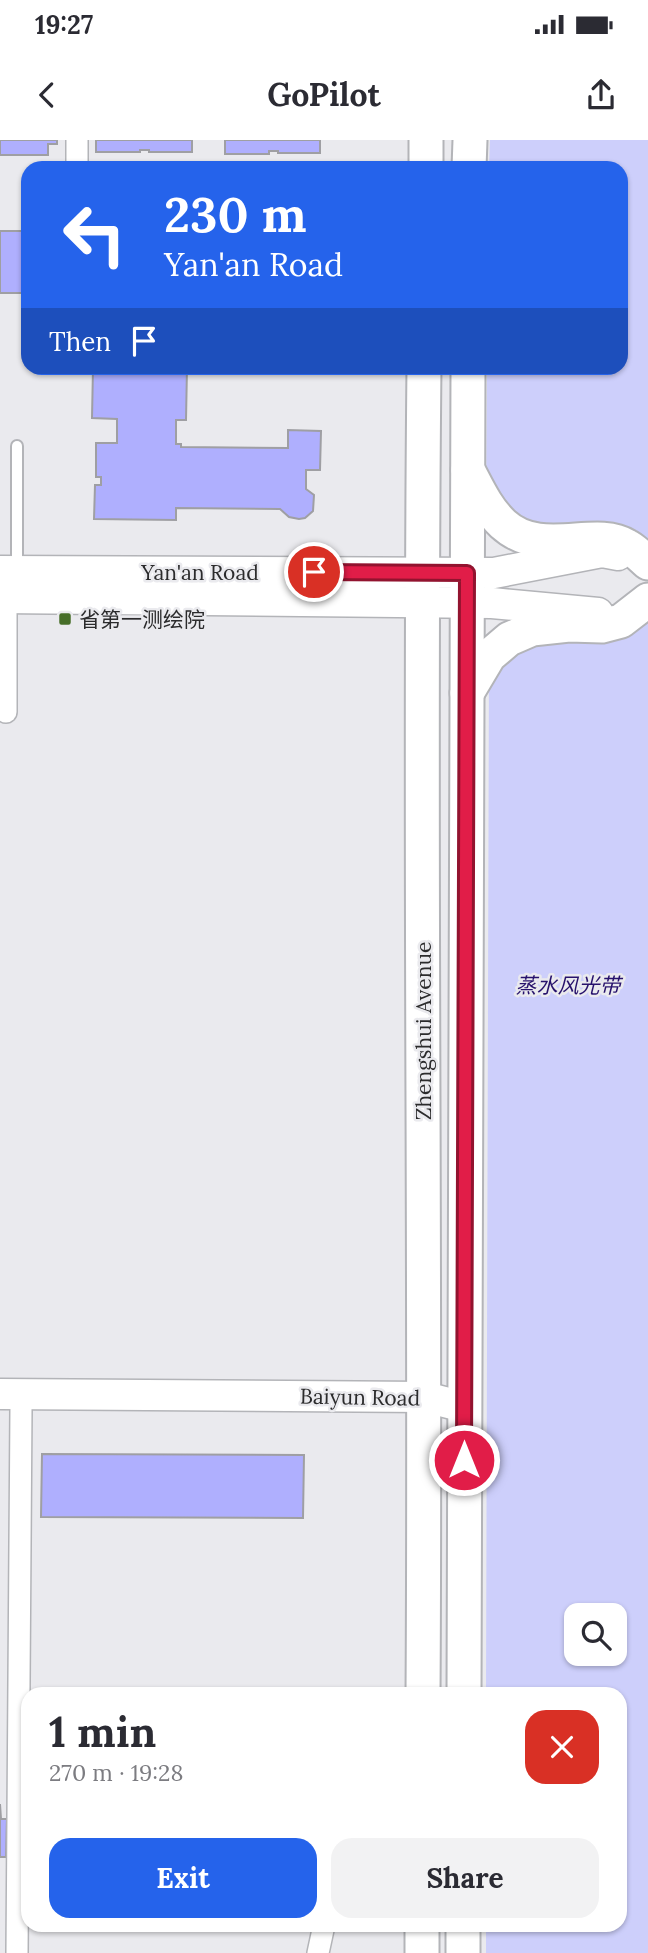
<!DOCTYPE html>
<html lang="en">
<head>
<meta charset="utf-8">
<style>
	body { margin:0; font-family:Lora,"Noto Sans SC",serif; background:#f2f2f3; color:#2b2b33; height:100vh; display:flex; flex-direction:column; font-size:26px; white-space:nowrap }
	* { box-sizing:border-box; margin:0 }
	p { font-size:23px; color:#7c7c81 }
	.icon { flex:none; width:38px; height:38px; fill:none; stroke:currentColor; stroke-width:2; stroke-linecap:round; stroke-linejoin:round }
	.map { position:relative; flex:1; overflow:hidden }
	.drawer { position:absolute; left:21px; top:1547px; width:606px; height:245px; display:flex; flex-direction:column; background:#fff; border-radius:21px; box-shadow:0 2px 5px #0004 }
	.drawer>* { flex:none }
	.hud { position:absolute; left:21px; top:21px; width:607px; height:214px; border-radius:21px; box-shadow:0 2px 5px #0004; background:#2563eb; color:#fff; overflow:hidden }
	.controls { position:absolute; left:564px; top:1463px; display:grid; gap:14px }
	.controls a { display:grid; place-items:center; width:63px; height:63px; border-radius:14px; background:#fff; box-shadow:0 2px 5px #0004; font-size:35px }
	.pin { position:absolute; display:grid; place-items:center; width:60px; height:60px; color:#fff; margin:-30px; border:4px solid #fff; border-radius:50%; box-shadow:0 2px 7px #0007 }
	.me { position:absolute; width:77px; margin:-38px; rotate:0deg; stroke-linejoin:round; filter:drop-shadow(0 0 5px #0008) }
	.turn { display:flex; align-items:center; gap:24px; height:147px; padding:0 28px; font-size:32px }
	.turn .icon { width:91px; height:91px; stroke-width:2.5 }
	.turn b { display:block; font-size:49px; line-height:60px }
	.then { display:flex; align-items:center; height:66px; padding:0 28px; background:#0003; gap:14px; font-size:26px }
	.round { display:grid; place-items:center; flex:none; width:74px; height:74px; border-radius:21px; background:#f2f2f3 }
	.summary { display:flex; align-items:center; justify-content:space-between; height:119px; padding:0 28px }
	h1 { font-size:42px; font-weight:700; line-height:52px }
	.button { display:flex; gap:14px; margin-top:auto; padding:14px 28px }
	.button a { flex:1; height:80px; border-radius:21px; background:#2563eb; color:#fff; font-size:28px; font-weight:700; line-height:80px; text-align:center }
	.button a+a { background:#f2f2f3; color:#2b2b33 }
	.status { display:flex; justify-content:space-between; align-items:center; height:49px; padding:0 35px; background:#fff; direction:ltr }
	.status svg { height:19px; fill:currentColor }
	header { display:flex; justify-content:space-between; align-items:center; height:91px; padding:0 28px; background:#fff; font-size:32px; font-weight:700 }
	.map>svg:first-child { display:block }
	.green { fill:#cdcffb; fill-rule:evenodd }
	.building { fill:#afaffe; stroke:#9f9fa3; stroke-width:2 }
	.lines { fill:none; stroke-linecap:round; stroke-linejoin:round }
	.lane-casing { stroke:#b3b4b8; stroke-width:14 }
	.street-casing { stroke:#b3b4b8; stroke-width:24 }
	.secondary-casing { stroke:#b3b4b8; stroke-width:33 }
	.primary-casing { stroke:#b3b4b8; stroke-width:37 }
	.lane { stroke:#fff; stroke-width:10 }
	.street { stroke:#fff; stroke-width:21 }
	.secondary { stroke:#fff; stroke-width:30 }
	.primary { stroke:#fff; stroke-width:33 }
	.route-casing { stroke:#92132f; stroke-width:18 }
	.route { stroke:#e11d48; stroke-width:12 }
	.poi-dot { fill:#476e29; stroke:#eaeaee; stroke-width:2.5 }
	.labels { text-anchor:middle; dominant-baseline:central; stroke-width:5; stroke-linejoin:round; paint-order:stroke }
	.street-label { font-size:21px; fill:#2b2b2c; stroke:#eaeaee }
	.poi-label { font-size:21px; fill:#2b2b2c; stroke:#eaeaee; text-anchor:start }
	.park-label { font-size:21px; font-style:italic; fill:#27126c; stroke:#eaeaee }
</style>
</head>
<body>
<div class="status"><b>19:27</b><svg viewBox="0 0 49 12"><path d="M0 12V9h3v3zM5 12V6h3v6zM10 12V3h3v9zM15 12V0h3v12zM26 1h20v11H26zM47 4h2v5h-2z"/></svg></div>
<header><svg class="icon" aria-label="back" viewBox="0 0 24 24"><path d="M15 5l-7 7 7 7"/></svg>GoPilot<svg class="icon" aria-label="share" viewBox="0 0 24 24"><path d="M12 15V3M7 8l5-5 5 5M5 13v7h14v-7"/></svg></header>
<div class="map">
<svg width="648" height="1813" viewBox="0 0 648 1813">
	<rect width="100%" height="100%" fill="#eaeaee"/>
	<g class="green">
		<polygon points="490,0 648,0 648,425 486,364 487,228 621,228 621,28 489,28"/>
		<path d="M 648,458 L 648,1813 L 486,1813 L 486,1785 L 620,1785 L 620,1554 L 486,1554 L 489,516 ZM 576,1475 L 614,1475 L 614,1514 L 576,1514 Z"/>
	</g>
	<g class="building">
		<polygon points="0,0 57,0 57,4 48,4 48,15 0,15"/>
		<polygon points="96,0 192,0 192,12 149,12 149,10 140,10 140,12 96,12"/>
		<polygon points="225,0 320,0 320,13 278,13 278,11 269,11 269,14 225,14"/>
		<rect x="0" y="91" width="28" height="62"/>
		<polygon points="93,228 187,228 186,280 176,280 176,304 181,304 181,307 288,308 288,290 321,291 320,330 306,330 306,349 314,355 313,371 305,378 299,379 289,377 280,369 176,368 176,380 94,379 95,345 101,345 101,337 96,337 96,303 117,303 117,279 92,278"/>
		<polygon points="42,1314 304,1315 303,1378 41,1377"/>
		<polygon points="0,1664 1,1679 7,1679 6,1717 0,1717"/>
	</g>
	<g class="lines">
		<defs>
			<polyline id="lane" points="17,428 17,306"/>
			<g id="street">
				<polyline points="77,24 77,0"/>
				<polyline points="6,458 6,572"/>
				<polyline points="17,1813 21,1267"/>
				<polyline points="318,1813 324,1785"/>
			</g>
			<g id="secondary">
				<polyline points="0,431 494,433 602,412 618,415"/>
				<polyline points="0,458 492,463 598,473"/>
				<polyline points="0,1254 425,1257 464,1267"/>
			</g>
			<g id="primary">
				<polyline points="426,28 426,0"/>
				<polyline points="469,28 470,0"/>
				<path d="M 468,330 C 478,349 487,369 503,384 C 541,419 595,386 627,406 C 635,410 641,417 648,423"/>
				<polyline points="467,553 489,516 509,499 532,489 569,485 602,486 621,481 648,460"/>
				<path d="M 423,1554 C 426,1112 419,670 424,228"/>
				<polyline points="464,1554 468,228"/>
				<polyline points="422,1813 422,1785"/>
				<polyline points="463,1813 463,1785"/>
			</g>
		</defs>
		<use href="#lane" class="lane-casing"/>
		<use href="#street" class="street-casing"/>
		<use href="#secondary" class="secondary-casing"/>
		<use href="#primary" class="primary-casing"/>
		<use href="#lane" class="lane"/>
		<use href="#street" class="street"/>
		<use href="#secondary" class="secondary"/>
		<use href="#primary" class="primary"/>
	</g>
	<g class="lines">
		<defs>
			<polyline id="route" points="314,432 467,433 464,1320"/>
		</defs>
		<use href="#route" class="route-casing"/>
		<use href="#route" class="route"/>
	</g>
	<rect class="poi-dot" x="58" y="472" width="14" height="14" rx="3.5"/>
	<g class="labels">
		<g class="street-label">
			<text x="200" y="432">Yan'an Road</text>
			<text transform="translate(423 891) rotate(-90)">Zhengshui Avenue</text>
			<text transform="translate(360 1257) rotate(1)">Baiyun Road</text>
		</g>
		<g class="poi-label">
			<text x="79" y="479">省第一测绘院</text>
		</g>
		<g class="park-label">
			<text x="568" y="845">蒸水风光带</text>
		</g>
	</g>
</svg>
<div class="controls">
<a><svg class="icon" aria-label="search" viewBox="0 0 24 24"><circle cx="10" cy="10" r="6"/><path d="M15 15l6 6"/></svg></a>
</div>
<div class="pin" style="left:314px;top:432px;background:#d93025"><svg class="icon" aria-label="arrive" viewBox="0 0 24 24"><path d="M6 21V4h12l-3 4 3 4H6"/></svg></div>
<svg class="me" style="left:464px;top:1320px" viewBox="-20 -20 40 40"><circle r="17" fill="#e11d48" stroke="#fff" stroke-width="3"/><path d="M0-11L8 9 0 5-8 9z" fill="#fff"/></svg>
<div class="hud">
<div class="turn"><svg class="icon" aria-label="left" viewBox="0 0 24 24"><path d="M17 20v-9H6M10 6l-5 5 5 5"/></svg><div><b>230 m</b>Yan'an Road</div></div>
<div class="then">Then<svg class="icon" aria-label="arrive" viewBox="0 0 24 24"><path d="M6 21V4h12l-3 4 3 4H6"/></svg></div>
</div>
<section class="drawer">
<div class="summary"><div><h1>1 min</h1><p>270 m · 19:28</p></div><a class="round" style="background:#d93025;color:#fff"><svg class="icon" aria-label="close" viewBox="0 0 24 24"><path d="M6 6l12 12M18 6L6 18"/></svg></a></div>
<div class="button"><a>Exit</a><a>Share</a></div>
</section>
</div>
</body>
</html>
